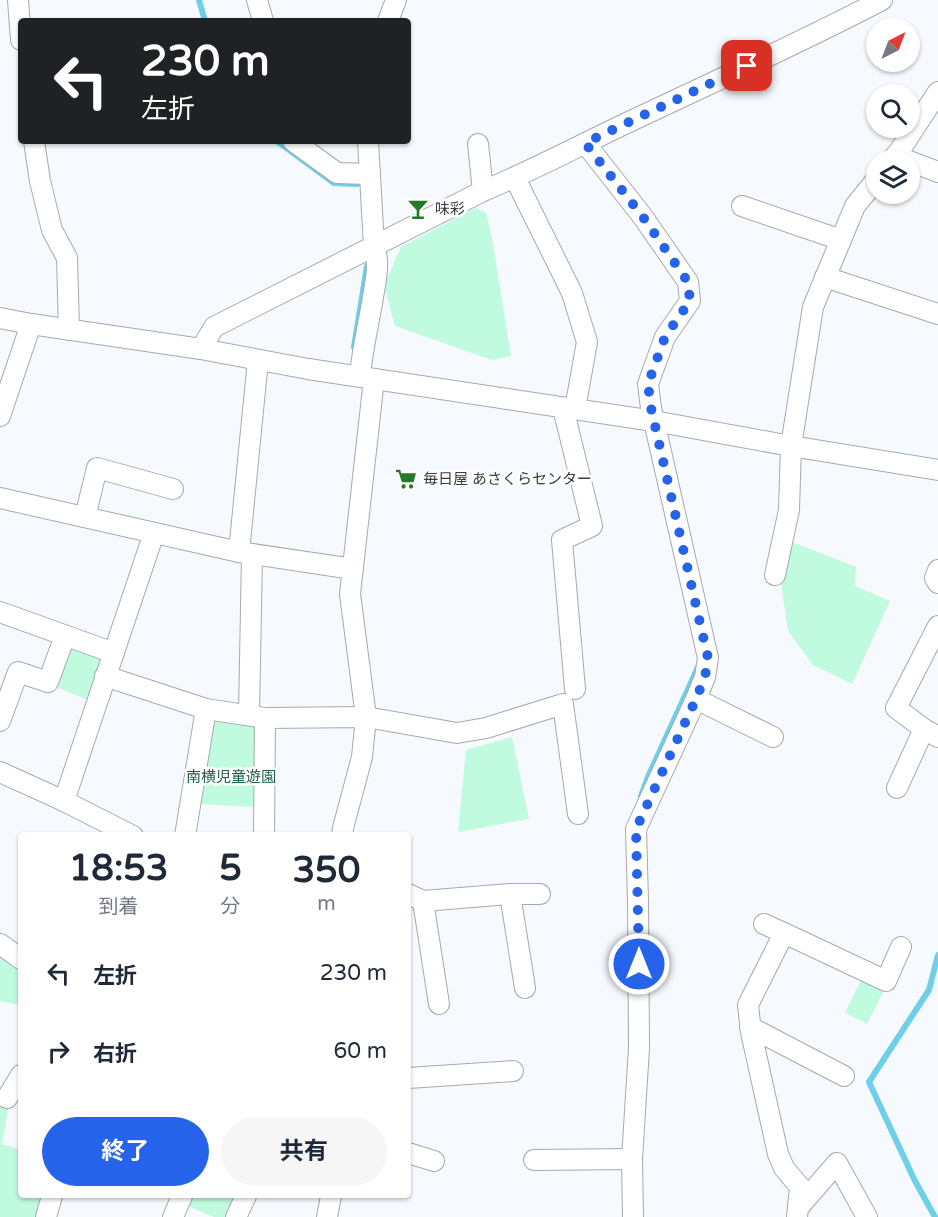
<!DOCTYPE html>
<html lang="ja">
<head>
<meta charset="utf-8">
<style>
	body { margin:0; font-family:"Varela Round","Noto Sans JP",sans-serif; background:#f6f6f7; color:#1f2937; height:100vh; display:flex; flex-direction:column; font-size:22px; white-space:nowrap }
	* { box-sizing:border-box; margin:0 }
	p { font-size:20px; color:#747a83 }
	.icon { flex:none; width:33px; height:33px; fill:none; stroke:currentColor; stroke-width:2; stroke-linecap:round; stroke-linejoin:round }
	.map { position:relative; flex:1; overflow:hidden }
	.details { position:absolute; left:18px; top:832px; width:393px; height:366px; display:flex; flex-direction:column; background:#fff; border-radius:6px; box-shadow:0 2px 4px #0004 }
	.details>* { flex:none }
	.guide { position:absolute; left:18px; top:18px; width:393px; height:126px; border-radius:6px; box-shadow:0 2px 4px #0004; background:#202124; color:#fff; overflow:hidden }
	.needle { width:39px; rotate:42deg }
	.fabs { position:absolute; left:866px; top:18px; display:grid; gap:12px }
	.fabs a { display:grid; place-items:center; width:54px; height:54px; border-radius:50%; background:#fff; box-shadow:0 2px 4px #0004; font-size:30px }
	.pin { position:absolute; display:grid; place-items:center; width:51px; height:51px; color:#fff; margin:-26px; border-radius:12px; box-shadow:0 3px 9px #0006 }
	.me { position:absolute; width:66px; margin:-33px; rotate:0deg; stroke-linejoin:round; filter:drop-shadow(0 0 4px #0008) }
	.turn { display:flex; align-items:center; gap:21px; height:126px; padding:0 24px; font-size:27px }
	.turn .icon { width:78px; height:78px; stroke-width:2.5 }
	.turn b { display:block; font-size:42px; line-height:51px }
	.eta { display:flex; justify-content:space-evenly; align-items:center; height:102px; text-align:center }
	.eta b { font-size:36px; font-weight:700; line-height:42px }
	.cta { display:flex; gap:12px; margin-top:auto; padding:12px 24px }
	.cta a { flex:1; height:69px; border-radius:36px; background:#2563eb; color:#fff; font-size:24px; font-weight:700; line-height:69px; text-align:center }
	.cta a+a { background:#f6f6f7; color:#1f2937 }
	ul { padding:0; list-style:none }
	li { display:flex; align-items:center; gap:18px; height:78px; padding:0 24px }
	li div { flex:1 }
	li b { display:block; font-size:22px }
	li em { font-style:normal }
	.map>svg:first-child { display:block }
	.green { fill:#c0fadf }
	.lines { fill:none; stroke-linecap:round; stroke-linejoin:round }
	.stream { stroke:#6dd0e8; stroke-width:6 }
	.minor-casing { stroke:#a6a9ad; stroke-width:22 }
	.minor { stroke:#fff; stroke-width:20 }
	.route { stroke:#2563eb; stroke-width:10; stroke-dasharray:0 18 }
	.labels { text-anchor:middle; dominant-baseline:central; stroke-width:5; stroke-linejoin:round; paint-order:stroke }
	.poi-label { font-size:15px; fill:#393a3c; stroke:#fff; text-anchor:start }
	.park-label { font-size:15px; fill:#1b5d44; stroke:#fff }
</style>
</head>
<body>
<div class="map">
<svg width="938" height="1217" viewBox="0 0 938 1217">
	<rect width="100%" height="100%" fill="#f6f9fd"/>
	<g class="green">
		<polygon points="475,208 486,213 492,238 511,356 492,360 395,326 384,286 401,247"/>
		<polygon points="787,540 856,567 855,586 890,601 852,684 813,665 788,631 780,577"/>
		<polygon points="69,646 103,659 88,700 54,686"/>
		<polygon points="212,716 261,722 258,807 199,804"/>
		<polygon points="512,737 529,819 458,832 466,750"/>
		<polygon points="0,954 21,973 21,1000 15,1004 0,1001"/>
		<polygon points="862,978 885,988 867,1024 845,1013"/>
		<polygon points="0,1101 9,1104 2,1144 21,1150 21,1196 43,1196 38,1217 0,1217"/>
		<polygon points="189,1196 236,1196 227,1217 214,1217 185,1205"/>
	</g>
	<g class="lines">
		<g class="stream">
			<polyline points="199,0 205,21"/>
			<polyline points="277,141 334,183 357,184"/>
			<polyline points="354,347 367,266"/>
			<polyline points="641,796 648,777 699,665"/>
			<polyline points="935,1217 915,1181 869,1082 929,990 938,955"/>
		</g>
		<defs>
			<g id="minor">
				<polyline points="18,0 21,40"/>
				<polyline points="257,0 263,21"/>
				<polyline points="388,21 396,0"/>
				<polyline points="34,141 40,181 52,230 67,258 69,330"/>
				<polyline points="293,141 337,173 370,174"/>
				<polyline points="585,143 643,217 688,282 690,301 665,337 648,384 651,408 708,658 705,677 696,699 636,829 638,901 639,1048 632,1159 633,1217"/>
				<polyline points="478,144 483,191"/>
				<polyline points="892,160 900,150 938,92"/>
				<polyline points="909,161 938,172"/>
				<polyline points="515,178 572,293 587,342 575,409"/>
				<polyline points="742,206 841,240"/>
				<polyline points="825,277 938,314"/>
				<polyline points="0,318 31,324 201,349 308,369 654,421 791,446 938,470"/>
				<path d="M 201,349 L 214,327 L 483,191 C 534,170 582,144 631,121 C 715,81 800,43 882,0"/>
				<path d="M 360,376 C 362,350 369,323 373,297 C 376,279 380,263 374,246 L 368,141"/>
				<polyline points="563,408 592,526 562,540 575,689"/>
				<polyline points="0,416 31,324"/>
				<polyline points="0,498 239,552 353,569"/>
				<polyline points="85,517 97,468 173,489"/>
				<polyline points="239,552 258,360"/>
				<polyline points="938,570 935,578 938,583"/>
				<polyline points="775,575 789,510 791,446 813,307 855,206 876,180"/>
				<polyline points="0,612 114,653"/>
				<polyline points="938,626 896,708 924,729 938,737"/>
				<polyline points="105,676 206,709 265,718 366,717 457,733 486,728 563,704 578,814"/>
				<polyline points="696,699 773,737"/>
				<polyline points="249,715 252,554"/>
				<polyline points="0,721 18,672 48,682 65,636"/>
				<polyline points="0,772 64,801 133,836"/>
				<polyline points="897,788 924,729"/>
				<polyline points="64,801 154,533"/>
				<polyline points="185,836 206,709"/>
				<polyline points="264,836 265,718"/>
				<polyline points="342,836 343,828 362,757 366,717 350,594 374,379"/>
				<polyline points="408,894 423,901 510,894 525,988"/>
				<polyline points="510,894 540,894"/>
				<polyline points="423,901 439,1004"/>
				<polyline points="764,924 784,933"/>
				<polyline points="0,944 21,959"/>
				<polyline points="750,1027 844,1076"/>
				<polyline points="408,1078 513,1071"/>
				<polyline points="7,1098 21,1075"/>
				<polyline points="408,1153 434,1161"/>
				<polyline points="534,1160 632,1159"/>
				<polyline points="798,1208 837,1163 867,1217"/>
				<polyline points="46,1217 52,1196"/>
				<polyline points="173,1217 182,1196"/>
				<polyline points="236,1217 246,1196"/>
				<polyline points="327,1217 331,1196"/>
				<polyline points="797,1217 800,1187 784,1168 778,1154 751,1032 748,1005 784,933 886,981 901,947"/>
			</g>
		</defs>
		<use href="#minor" class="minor-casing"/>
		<use href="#minor" class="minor"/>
	</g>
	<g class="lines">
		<polyline class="route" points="639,964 636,829 696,699 705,677 708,658 651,408 648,384 665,337 690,301 688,282 643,217 585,143 747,66"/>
	</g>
	<defs>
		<symbol id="bar-bare" viewBox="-9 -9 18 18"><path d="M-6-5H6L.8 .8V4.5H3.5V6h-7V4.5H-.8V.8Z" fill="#247a28" stroke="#fff" stroke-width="2.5" paint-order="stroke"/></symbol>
		<symbol id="supermarket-bare" viewBox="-9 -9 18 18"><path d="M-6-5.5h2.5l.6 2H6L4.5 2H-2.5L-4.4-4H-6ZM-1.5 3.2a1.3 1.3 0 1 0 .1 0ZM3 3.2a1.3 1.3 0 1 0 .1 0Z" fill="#247a28" stroke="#fff" stroke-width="2.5" paint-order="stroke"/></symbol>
	</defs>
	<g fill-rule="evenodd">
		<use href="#bar-bare" x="403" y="194" width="30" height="30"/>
		<use href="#supermarket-bare" x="391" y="464" width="30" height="30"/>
	</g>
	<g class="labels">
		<g class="poi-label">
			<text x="435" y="209">味彩</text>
			<text x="423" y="479">毎日屋 あさくらセンター</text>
		</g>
		<g class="park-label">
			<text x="231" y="777">南横児童遊園</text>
		</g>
	</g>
</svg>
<div class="fabs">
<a><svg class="needle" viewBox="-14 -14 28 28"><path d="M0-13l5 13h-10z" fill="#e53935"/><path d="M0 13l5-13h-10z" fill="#747a83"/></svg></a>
<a><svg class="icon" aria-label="search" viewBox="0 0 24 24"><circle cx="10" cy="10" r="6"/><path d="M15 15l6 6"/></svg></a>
<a><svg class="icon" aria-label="layers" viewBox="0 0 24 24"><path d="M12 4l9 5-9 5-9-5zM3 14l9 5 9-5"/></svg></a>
</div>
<div class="pin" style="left:747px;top:66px;background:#d93025"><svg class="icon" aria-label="arrive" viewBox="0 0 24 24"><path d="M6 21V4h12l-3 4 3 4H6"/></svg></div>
<svg class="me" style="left:639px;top:964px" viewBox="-20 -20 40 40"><circle r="17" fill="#2563eb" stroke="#fff" stroke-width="3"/><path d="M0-11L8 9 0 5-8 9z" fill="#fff"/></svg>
<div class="guide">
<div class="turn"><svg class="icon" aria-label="left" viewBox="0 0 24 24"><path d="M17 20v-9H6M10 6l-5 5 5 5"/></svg><div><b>230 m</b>左折</div></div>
</div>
<section class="details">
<div class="eta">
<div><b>18:53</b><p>到着</p></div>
<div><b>5</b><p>分</p></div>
<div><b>350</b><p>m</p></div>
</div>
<ul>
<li><svg class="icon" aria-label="left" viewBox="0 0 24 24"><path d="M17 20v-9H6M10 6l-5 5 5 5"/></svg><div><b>左折</b></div><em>230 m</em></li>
<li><svg class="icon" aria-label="right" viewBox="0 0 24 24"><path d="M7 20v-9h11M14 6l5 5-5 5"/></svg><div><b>右折</b></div><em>60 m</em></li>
</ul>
<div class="cta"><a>終了</a><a>共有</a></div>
</section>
</div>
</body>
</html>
